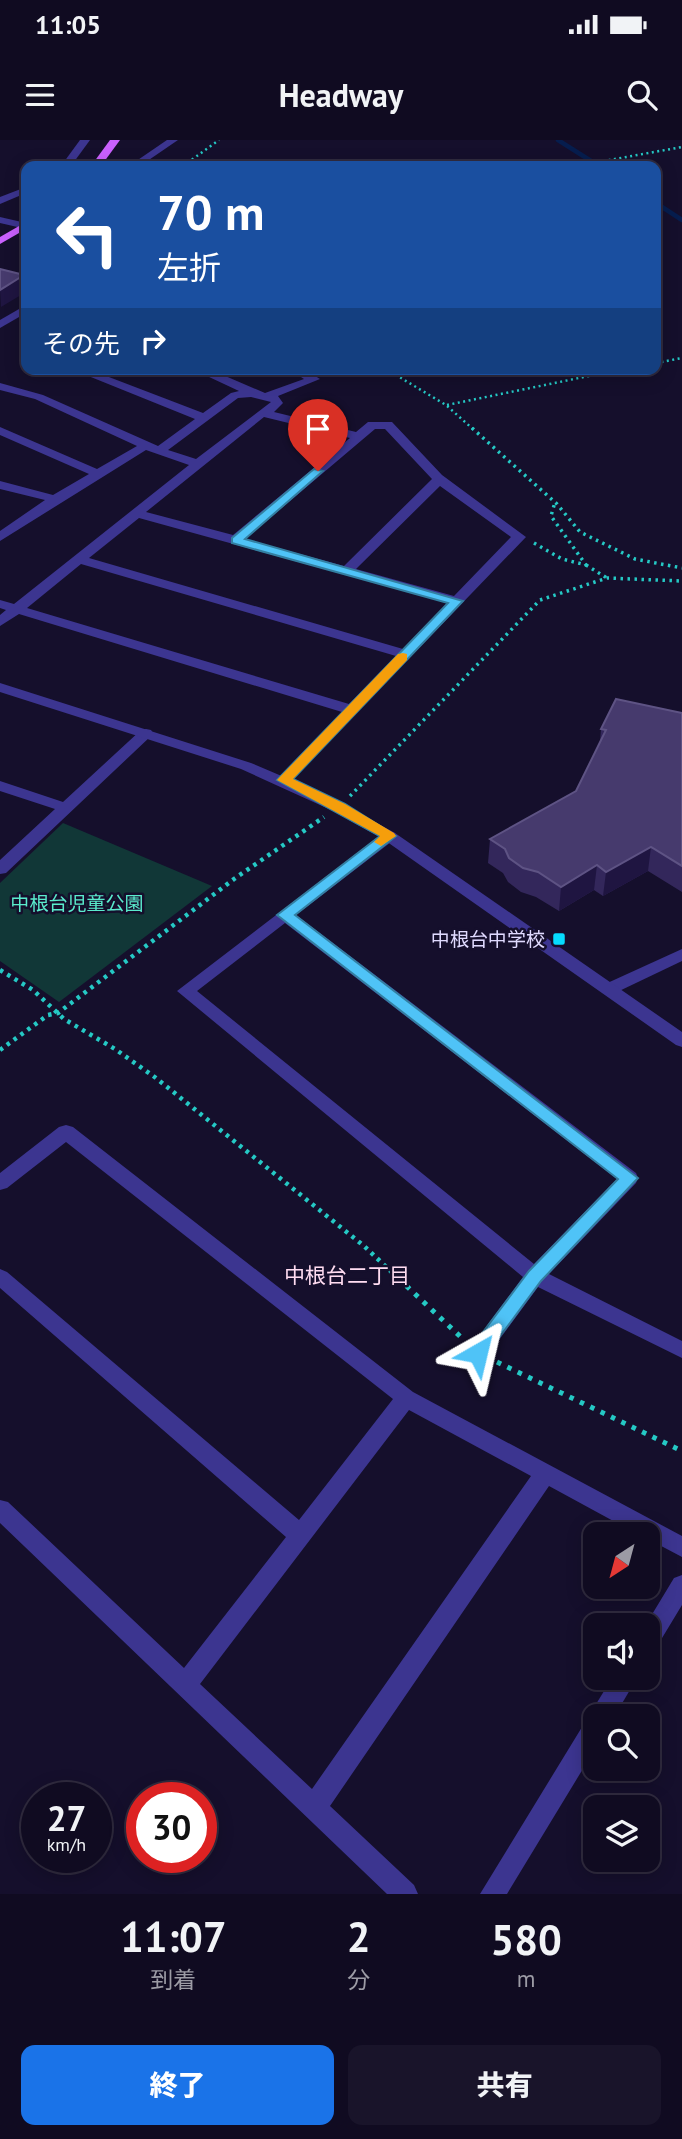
<!DOCTYPE html>
<html lang="ja">
<head>
<meta charset="utf-8">
<style>
	body { margin:0; font-family:"PT Sans","Noto Sans JP",sans-serif; background:#19142a; color:#f1f3f6; height:100vh; display:flex; flex-direction:column; font-size:26px; white-space:nowrap }
	* { box-sizing:border-box; margin:0 }
	p { font-size:23px; color:#9c9ba5 }
	.icon { flex:none; width:38px; height:38px; fill:none; stroke:currentColor; stroke-width:2; stroke-linecap:round; stroke-linejoin:round }
	.map { position:relative; height:1754px; overflow:hidden }
	.drawer { display:flex; flex-direction:column; background:#100b21; flex:1 }
	.drawer>* { flex:none }
	.hud { position:absolute; left:21px; top:21px; width:640px; height:214px; border-radius:14px; box-shadow:0 4px 18px #0003,0 0 0 2px #302b3f; background:#1a4fa0; color:#fff; overflow:hidden }
	.needle { width:46px; rotate:216deg }
	.tools { position:absolute; left:583px; top:1382px; display:grid; gap:14px }
	.tools a { display:grid; place-items:center; width:77px; height:77px; border-radius:14px; background:#100b21; box-shadow:0 4px 18px #0003,0 0 0 2px #302b3f; font-size:35px }
	.speed { position:absolute; left:21px; top:1642px; display:flex; gap:14px; font-size:35px; font-weight:700; text-align:center }
	.speed>* { display:grid; place-content:center; width:91px; height:91px; border-radius:50%; background:#100b21; box-shadow:0 4px 18px #0003,0 0 0 2px #302b3f; line-height:1 }
	.speed small { font-size:18px; font-weight:400 }
	.speed .limit { border:10px solid #d22; background:#fff; color:#111 }
	.pin { position:absolute; display:grid; place-items:center; width:60px; height:60px; color:#fff; margin:-72px -30px; border-radius:50% 50% 50% 0; rotate:-45deg; box-shadow:0 0 7px #0007 }
	.pin .icon { rotate:45deg }
	.me { position:absolute; width:77px; margin:-38px; rotate:37deg; stroke-linejoin:round; filter:drop-shadow(0 0 5px #0008) }
	.turn { display:flex; align-items:center; gap:24px; height:147px; padding:0 21px; font-size:32px }
	.turn .icon { width:91px; height:91px; stroke-width:2.5 }
	.turn b { display:block; font-size:49px; line-height:60px }
	.then { display:flex; align-items:center; height:66px; padding:0 21px; background:#0003; gap:14px; font-size:26px }
	.eta { display:flex; justify-content:space-evenly; align-items:center; height:119px; text-align:center }
	.eta b { font-size:42px; font-weight:800; line-height:49px }
	.primary-button { display:flex; gap:14px; margin-top:auto; padding:14px 21px }
	.primary-button a { flex:1; height:80px; border-radius:14px; background:#1a73e8; color:#fff; font-size:28px; font-weight:800; line-height:80px; text-align:center }
	.primary-button a+a { background:#19142a; color:#f1f3f6 }
	.status { display:flex; justify-content:space-between; align-items:center; height:49px; padding:0 35px; background:#100b21; direction:ltr }
	.status svg { height:19px; fill:currentColor }
	header { display:flex; justify-content:space-between; align-items:center; height:91px; padding:0 21px; background:#100b21; font-size:32px; font-weight:800 }
	.map>svg:first-child { display:block }
	.green { fill:#113737 }
	.lines { fill:none; stroke-linecap:round; stroke-linejoin:round }
	.stream { stroke:#061d4e; stroke-width:4.5 }
	.path-far3 { stroke:#25c9c5; stroke-width:2.5; stroke-dasharray:2 3.5; stroke-linecap:butt }
	.path-far2 { stroke:#25c9c5; stroke-width:3.5; stroke-dasharray:2.5 4.5; stroke-linecap:butt }
	.path-far1 { stroke:#25c9c5; stroke-width:4.5; stroke-dasharray:3.5 5; stroke-linecap:butt }
	.path { stroke:#25c9c5; stroke-width:5; stroke-dasharray:4.5 7; stroke-linecap:butt }
	.minor { fill:#3c3590; fill-rule:evenodd }
	.tertiary { fill:#3c3590; fill-rule:evenodd }
	.primary { fill:#ca61ff; fill-rule:evenodd }
	.wall { fill:#33275b }
	.shaded-wall { fill:#1f1541 }
	.building { fill:#463a6d; stroke:#5e5384; stroke-width:2 }
	.route { fill:#4fc3f7; stroke:#337fa1; stroke-width:2 }
	.slow { fill:#f59e0b }
	.poi-dot { fill:#06dcff; stroke:#150f2c; stroke-width:2.5 }
	.labels { text-anchor:middle; dominant-baseline:central; stroke-width:5; stroke-linejoin:round; paint-order:stroke }
	.park-label { font-size:19px; fill:#5aebcd; stroke:#150f2c }
	.poi-label { font-size:19px; fill:#e0daff; stroke:#150f2c; text-anchor:end }
	.neighbourhood-label { font-size:21px; fill:#ffdcf1; stroke:#150f2c }
</style>
</head>
<body>
<div class="status"><b>11:05</b><svg viewBox="0 0 49 12"><path d="M0 12V9h3v3zM5 12V6h3v6zM10 12V3h3v9zM15 12V0h3v12zM26 1h20v11H26zM47 4h2v5h-2z"/></svg></div>
<header><svg class="icon" aria-label="menu" viewBox="0 0 24 24"><path d="M4 6h16M4 12h16M4 18h16"/></svg>Headway<svg class="icon" aria-label="search" viewBox="0 0 24 24"><circle cx="10" cy="10" r="6"/><path d="M15 15l6 6"/></svg></header>
<div class="map">
<svg width="682" height="1754" viewBox="0 0 682 1754">
	<rect width="100%" height="100%" fill="#150f2c"/>
	<polygon class="green" points="63,683 212,746 59,862 0,821 0,743"/>
	<g class="lines">
		<g class="stream">
			<polyline points="558,0 599,26"/>
			<polyline points="656,63 682,80"/>
		</g>
		<g class="path-far3">
			<polyline points="183,26 219,0"/>
			<polyline points="576,26 682,7"/>
			<polyline points="656,223 682,218"/>
			<polyline points="386,229 446,265 474,290"/>
			<polyline points="447,265 623,229"/>
		</g>
		<g class="path-far2">
			<polyline points="472,288 557,364 580,392 635,419 682,428"/>
			<polyline points="534,403 562,419 586,425 551,376 555,362"/>
			<polyline points="586,425 607,438"/>
			<polyline points="350,656 540,460 607,438 682,441"/>
		</g>
		<g class="path-far1">
			<polyline points="0,830 33,850 64,879 115,909 156,938 364,1106 400,1140"/>
			<polyline points="0,910 48,875 58,873 234,739 324,677"/>
		</g>
		<g class="path">
			<polyline points="398,1138 464,1200"/>
			<polyline points="497,1222 682,1311"/>
		</g>
		<g class="minor">
			<polygon points="26,165 26,173 0,188 0,180"/>
			<path d="M 71,229 L 88,229 L 203,273 L 231,253 L 239,251 L 192,229 L 209,229 L 265,253 L 304,239 L 289,229 L 304,229 L 320,239 L 278,256 L 283,263 L 274,272 L 356,292 L 368,282 L 392,282 L 442,335 L 526,397 L 289,643 L 279,643 L 276,640 L 279,637 L 342,572 L 19,474 L 0,486 L 0,475 L 6,470 L 0,468 L 0,460 L 14,464 L 189,325 L 146,310 L 0,401 L 0,391 L 45,360 L 0,349 L 0,341 L 53,355 L 89,334 L 0,295 L 0,287 L 97,329 L 137,306 L 35,259 L 0,250 L 0,243 L 43,255 L 158,306 L 195,279 ZM 251,257 L 271,262 L 196,319 L 168,310 L 238,258 ZM 264,277 L 350,298 L 233,395 L 146,372 ZM 375,289 L 385,289 L 432,339 L 344,426 L 245,399 ZM 440,346 L 511,397 L 454,456 L 356,429 ZM 139,378 L 448,463 L 403,509 L 89,418 ZM 81,424 L 396,516 L 349,564 L 27,468 Z"/>
			<polygon points="146,589 151,590 153,593 151,596 6,733 0,734 0,720 55,669 0,651 0,641 63,662 141,590"/>
			<path d="M 389,691 L 395,693 L 397,696 L 395,699 L 296,775 L 636,1033 L 638,1038 L 636,1043 L 549,1134 L 682,1201 L 682,1218 L 538,1147 L 485,1219 L 478,1221 L 471,1219 L 468,1213 L 471,1207 L 523,1137 L 177,851 L 383,693 ZM 285,783 L 617,1039 L 534,1124 L 197,851 Z"/>
			<polygon points="682,809 682,821 615,853 609,855 600,849 603,845"/>
			<path d="M 66,985 L 73,987 L 413,1252 L 682,1396 L 682,1417 L 648,1399 L 648,1395 L 639,1395 L 549,1346 L 330,1666 L 414,1745 L 418,1754 L 387,1754 L 0,1383 L 0,1360 L 8,1362 L 184,1528 L 286,1397 L 0,1148 L 0,1129 L 7,1132 L 299,1380 L 393,1259 L 66,1002 L 7,1048 L 0,1050 L 0,1033 L 59,987 ZM 409,1270 L 531,1336 L 312,1649 L 200,1544 Z"/>
			<polygon points="682,1435 682,1465 656,1508 648,1511 648,1486 645,1486 674,1438"/>
			<polygon points="612,1538 637,1538 614,1577 595,1577 595,1609 507,1754 480,1754"/>
		</g>
		<g class="tertiary">
			<polygon points="80,0 90,0 71,26 61,26"/>
			<polygon points="167,0 178,0 140,26 129,26"/>
			<polygon points="26,47 26,53 0,64 0,57"/>
			<polygon points="0,77 26,83 26,89 0,83"/>
			<polygon points="0,543 251,623 324,654 395,693 682,892 682,907 676,905 383,699 331,670 241,629 0,552"/>
		</g>
		<g class="primary">
			<polygon points="110,0 120,0 101,26 91,26"/>
			<polygon points="26,82 26,89 0,104 0,97"/>
		</g>
	</g>
	<polygon class="wall" points="682,573 682,752 648,731 603,756 594,750 559,771 536,757 521,752 508,742 503,733 488,723 490,699 576,651 600,602 601,589"/>
	<g class="shaded-wall">
		<polygon points="24,135 26,152 1,167 0,150"/>
		<polygon points="651,707 648,731 603,756 606,732"/>
		<polygon points="597,725 594,750 559,771 561,747"/>
	</g>
	<g class="building">
		<polygon points="0,129 24,135 0,150"/>
		<polygon points="616,559 682,573 682,726 651,707 606,732 597,725 561,747 538,732 523,728 509,718 505,709 490,699 576,651 606,590 601,589"/>
	</g>
	<polygon class="route" points="314,329 323,331 245,399 463,461 293,639 345,664 396,696 295,775 638,1038 541,1141 484,1218 478,1220 471,1218 468,1213 471,1208 529,1131 618,1039 277,775 380,696 277,640 448,463 232,403 232,398"/>
	<polygon class="slow" points="403,513 407,514 407,520 293,639 345,664 394,693 396,696 381,706 374,702 380,696 277,640 398,514"/>
	<rect class="poi-dot" x="552" y="792" width="14" height="14" rx="3.5"/>
	<g class="labels">
		<g class="park-label">
			<text x="77" y="763">中根台児童公園</text>
		</g>
		<g class="poi-label">
			<text x="545" y="799">中根台中学校</text>
		</g>
		<g class="neighbourhood-label">
			<text x="347" y="1135">中根台二丁目</text>
		</g>
	</g>
</svg>
<div class="tools">
<a><svg class="needle" viewBox="-14 -14 28 28"><path d="M0-13l5 13h-10z" fill="#e53935"/><path d="M0 13l5-13h-10z" fill="#9c9ba5"/></svg></a>
<a><svg class="icon" aria-label="sound" viewBox="0 0 24 24"><path d="M4 9h4l5-4v14l-5-4H4zM17 9q2 3 0 6"/></svg></a>
<a><svg class="icon" aria-label="search" viewBox="0 0 24 24"><circle cx="10" cy="10" r="6"/><path d="M15 15l6 6"/></svg></a>
<a><svg class="icon" aria-label="layers" viewBox="0 0 24 24"><path d="M12 4l9 5-9 5-9-5zM3 14l9 5 9-5"/></svg></a>
</div>
<div class="speed"><div>27<small>km/h</small></div><div class="limit">30</div></div>
<div class="pin" style="left:318px;top:331px;background:#d93025"><svg class="icon" aria-label="arrive" viewBox="0 0 24 24"><path d="M6 21V4h12l-3 4 3 4H6"/></svg></div>
<svg class="me" style="left:478px;top:1213px" viewBox="-20 -20 40 40"><path d="M0-17L14 15 0 8-14 15z" fill="#4fc3f7" stroke="#fff" stroke-width="4"/></svg>
<div class="hud">
<div class="turn"><svg class="icon" aria-label="left" viewBox="0 0 24 24"><path d="M17 20v-9H6M10 6l-5 5 5 5"/></svg><div><b>70 m</b>左折</div></div>
<div class="then">その先<svg class="icon" aria-label="right" viewBox="0 0 24 24"><path d="M7 20v-9h11M14 6l5 5-5 5"/></svg></div>
</div>
</div>
<section class="drawer">
<div class="eta">
<div><b>11:07</b><p>到着</p></div>
<div><b>2</b><p>分</p></div>
<div><b>580</b><p>m</p></div>
</div>
<div class="primary-button"><a>終了</a><a>共有</a></div>
</section>
</body>
</html>
